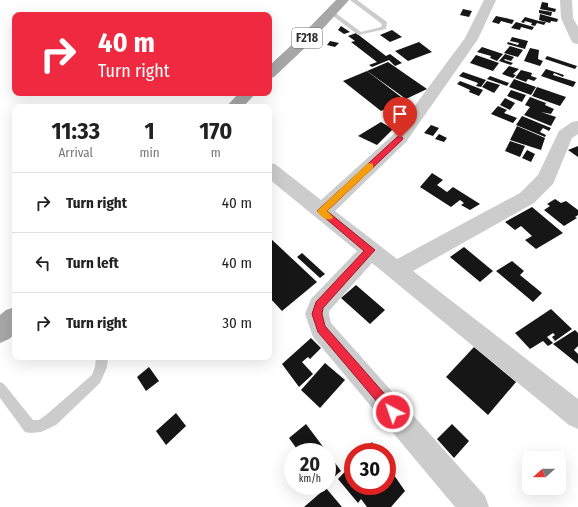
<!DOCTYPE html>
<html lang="en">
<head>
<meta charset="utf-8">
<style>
	body { margin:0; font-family:"Fira Sans Condensed",sans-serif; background:#f2f2f2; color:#222; height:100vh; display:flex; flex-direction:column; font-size:15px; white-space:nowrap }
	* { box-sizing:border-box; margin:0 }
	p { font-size:13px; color:#767676 }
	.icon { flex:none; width:22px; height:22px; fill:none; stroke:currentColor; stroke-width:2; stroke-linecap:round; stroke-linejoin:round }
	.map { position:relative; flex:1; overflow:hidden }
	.side { position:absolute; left:12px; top:104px; width:260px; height:256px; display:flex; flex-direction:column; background:#fff; border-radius:8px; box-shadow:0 4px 16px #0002 }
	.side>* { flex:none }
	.hud { position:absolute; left:12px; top:12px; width:260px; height:84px; border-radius:8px; box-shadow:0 4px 16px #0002; background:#ee2940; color:#fff; overflow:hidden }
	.needle { width:26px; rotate:249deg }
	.controls { position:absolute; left:522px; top:451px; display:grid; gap:8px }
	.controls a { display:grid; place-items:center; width:44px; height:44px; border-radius:8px; background:#fff; box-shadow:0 4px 16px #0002; font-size:20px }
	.speed { position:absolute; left:284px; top:443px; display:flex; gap:8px; font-size:20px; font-weight:700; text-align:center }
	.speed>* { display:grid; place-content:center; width:52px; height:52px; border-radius:50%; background:#fff; box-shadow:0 4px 16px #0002; line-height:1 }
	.speed small { font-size:10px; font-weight:400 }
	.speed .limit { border:6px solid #d22; background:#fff; color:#111 }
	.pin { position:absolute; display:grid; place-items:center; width:34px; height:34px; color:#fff; margin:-41px -17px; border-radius:50% 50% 50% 0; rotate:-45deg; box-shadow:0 0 4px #0007 }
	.pin .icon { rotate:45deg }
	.me { position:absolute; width:44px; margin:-22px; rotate:319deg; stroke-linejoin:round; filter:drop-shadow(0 0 3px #0008) }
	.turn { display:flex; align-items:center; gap:14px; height:84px; padding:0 20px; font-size:18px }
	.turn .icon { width:52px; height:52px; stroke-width:2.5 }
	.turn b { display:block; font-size:28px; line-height:34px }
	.eta { display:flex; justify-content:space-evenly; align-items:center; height:68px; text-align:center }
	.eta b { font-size:24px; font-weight:700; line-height:28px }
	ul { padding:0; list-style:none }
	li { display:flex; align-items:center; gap:12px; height:60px; padding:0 20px; border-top:1px solid #e0e0e0 }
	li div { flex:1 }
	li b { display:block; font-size:15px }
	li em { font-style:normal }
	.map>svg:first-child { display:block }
	.building { fill:#161616 }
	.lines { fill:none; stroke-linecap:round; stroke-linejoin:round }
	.lane { fill:#ccc; fill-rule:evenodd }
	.street { fill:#ccc; fill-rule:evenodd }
	.primary { fill:#a7a7a7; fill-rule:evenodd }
	.route { fill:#ee2940; stroke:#9b1b2a }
	.slow { fill:#f59e0b }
	.labels { text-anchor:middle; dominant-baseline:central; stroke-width:4; stroke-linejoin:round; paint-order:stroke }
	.shield { fill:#fff; stroke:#6d6d6d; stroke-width:1 }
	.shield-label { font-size:12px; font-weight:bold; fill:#2f2f2f }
</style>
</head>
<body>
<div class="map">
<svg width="578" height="507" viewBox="0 0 578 507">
	<rect width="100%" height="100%" fill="#fff"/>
	<g class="building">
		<polygon points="542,2 548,3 548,7 556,9 555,12 540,9"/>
		<polygon points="463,9 472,11 469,17 460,15"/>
		<polygon points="539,10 552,12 551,16 539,13"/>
		<polygon points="540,14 558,19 557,22 551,21 550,23 539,20"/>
		<polygon points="496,16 514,20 512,24 501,21 499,24 492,22"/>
		<polygon points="525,17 539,21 546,22 544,25 537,23 535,26 531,25 532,23 525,21 524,23 521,22"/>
		<polygon points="516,22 534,27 532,30 521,27 520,30 511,28"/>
		<polygon points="341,26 350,32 344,34 338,30"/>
		<polygon points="392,30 402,37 390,42 380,35"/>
		<polygon points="356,33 386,56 390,54 402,63 395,66 389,60 372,67 369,65 377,62 351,42 355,41 348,36"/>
		<polygon points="512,37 528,41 525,49 507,44 508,42 518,45 519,43 510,41"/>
		<polygon points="330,41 339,43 335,47 327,45"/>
		<polygon points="419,42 432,52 408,61 395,51"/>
		<polygon points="510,46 523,50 518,57 504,53"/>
		<polygon points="482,47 503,54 497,61 490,58 491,56 477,52"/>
		<polygon points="530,48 539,50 538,59 543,61 540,66 524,61"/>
		<polygon points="505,54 514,57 511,61 505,59 504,60 513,63 511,65 499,61"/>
		<polygon points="476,55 499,63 493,71 470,63"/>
		<polygon points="547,56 577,66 575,69 545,59"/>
		<polygon points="388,62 427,89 406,99 367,71"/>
		<polygon points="509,66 519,69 513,74 516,75 513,78 502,74"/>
		<polygon points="546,69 564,75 563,77 554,73 553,75 576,82 573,87 541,76"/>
		<polygon points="521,70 532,73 531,76 537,78 534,81 528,79 526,82 515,78"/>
		<polygon points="367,71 405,100 381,111 343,81"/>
		<polygon points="463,72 486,80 481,87 476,86 478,83 459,76"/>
		<polygon points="490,76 509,83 507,86 487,79"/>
		<polygon points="514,79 536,87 531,95 509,87"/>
		<polygon points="460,81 473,86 483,90 479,96 469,92 470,90 457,84"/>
		<polygon points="487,81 500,85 494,93 482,87"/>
		<polygon points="537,87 566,97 560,106 532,96"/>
		<polygon points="511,90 526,95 522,102 507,96"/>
		<polygon points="530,97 546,103 545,105 554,109 551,114 541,112 556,117 551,126 524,115 530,107 525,105"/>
		<polygon points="505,98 515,103 510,110 500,105"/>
		<polygon points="498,106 507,110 504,113 517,118 513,123 491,114"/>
		<polygon points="522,116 551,128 549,131 543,128 540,132 546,135 545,137 516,125"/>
		<polygon points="381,122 393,129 377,145 358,136"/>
		<polygon points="431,125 439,128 433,136 424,133"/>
		<polygon points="517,126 545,138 541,150 510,140"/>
		<polygon points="439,134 447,138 444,142 435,139"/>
		<polygon points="510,141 525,146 520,157 505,151"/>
		<polygon points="578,146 578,157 568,150"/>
		<polygon points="527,150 535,154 531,162 522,158"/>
		<polygon points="432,173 443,180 437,185 447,192 453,187 480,204 470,210 461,205 464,203 460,200 451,207 420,187"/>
		<polygon points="555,199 561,203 566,201 578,210 578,215 575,217 577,218 564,226 544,210 550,206 547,204"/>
		<polygon points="532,207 563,233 536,249 525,240 532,236 521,226 515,230 505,222"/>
		<polygon points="269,237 317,282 282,311 269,297"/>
		<polygon points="464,247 493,271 480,282 450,257"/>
		<polygon points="302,253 325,274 320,278 297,257"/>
		<polygon points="512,261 524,271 520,275 542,293 533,302 496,271"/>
		<polygon points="356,285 385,310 370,324 341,298"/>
		<polygon points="551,309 572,329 555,341 552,337 555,335 553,333 547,337 553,343 548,346 543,341 530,349 515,333"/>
		<polygon points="575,330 578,333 578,346 574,350 578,354 578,364 553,344"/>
		<polygon points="311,338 321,348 310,359 308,357 302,362 313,374 299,387 282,364"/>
		<polygon points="474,347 516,382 488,415 446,377"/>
		<polygon points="325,363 345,380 320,408 301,390"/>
		<polygon points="149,367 159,381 146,391 137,377"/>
		<polygon points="176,413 186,426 166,445 156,431"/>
		<polygon points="306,424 327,452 299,452 289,438"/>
		<polygon points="452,424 469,441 454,458 437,439"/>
		<polygon points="372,442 378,452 363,452"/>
		<polygon points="327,452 341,471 327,483"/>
		<polygon points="353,463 353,486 387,486 387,465 405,491 391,507 367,507 361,499 358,503 338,479"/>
		<polygon points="326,488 342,507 304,507"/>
	</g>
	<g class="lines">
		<g class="lane">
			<polygon points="350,0 357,0 387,22 386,29 358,35 328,12 333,11 361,32 381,27 382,24"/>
			<polygon points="96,357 108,357 107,367 100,383 56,425 41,432 30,433 25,432 0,398 0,382 4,384 33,420 39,420 46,415 92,375 95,367"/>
		</g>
		<g class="street">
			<polygon points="484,0 496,0 478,39 406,142 335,211 397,259 520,193 538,175 559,131 572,122 578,121 578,134 572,138 553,184 534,203 413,271 578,399 578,429 569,425 372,263 329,311 329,314 331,323 485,496 489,507 455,507 313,337 305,314 311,299 357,251 269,179 269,163 275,164 321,200 394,134 465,38"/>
			<polygon points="560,0 572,0 573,18 578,27 578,44 573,43 571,40 561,18"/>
		</g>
		<g class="primary">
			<polygon points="336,0 349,0 308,45 274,77 269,79 269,66 298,39"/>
			<polygon points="239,93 256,93 243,107 226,107"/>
			<polygon points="15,307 15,334 9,339 0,343 0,315 6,310"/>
		</g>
	</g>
	<polygon class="route" points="400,136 403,138 402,140 327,211 375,250 323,308 322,314 325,326 397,408 398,412 397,416 393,418 389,416 318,332 312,314 316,302 364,251 317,211 397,137"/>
	<path class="slow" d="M 370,163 L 373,164 L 373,168 L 327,211 L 333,217 L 332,219 C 326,221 320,216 317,211 L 319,209 L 367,164 Z"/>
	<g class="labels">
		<rect class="shield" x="292" y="28" width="30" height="20" rx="3"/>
		<g class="shield-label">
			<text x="307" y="38">F218</text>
		</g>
	</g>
</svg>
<div class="controls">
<a><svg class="needle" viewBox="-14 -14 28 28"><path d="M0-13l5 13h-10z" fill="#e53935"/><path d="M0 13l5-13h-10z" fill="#767676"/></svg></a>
</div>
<div class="speed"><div>20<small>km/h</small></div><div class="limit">30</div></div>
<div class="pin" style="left:400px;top:138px;background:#d93025"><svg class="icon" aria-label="arrive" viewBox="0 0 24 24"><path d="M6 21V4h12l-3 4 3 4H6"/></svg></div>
<svg class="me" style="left:393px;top:412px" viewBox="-20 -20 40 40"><circle r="17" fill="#ee2940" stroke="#fff" stroke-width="3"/><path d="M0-11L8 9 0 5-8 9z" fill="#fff"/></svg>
<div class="hud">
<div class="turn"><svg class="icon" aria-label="right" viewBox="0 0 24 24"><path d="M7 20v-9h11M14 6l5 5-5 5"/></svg><div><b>40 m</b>Turn right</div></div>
</div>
<section class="side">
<div class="eta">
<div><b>11:33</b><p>Arrival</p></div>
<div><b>1</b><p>min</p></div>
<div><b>170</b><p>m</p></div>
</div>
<ul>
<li><svg class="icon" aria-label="right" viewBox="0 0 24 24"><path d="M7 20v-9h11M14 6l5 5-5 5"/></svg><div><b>Turn right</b></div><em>40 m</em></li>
<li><svg class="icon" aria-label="left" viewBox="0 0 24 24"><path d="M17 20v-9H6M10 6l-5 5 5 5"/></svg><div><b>Turn left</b></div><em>40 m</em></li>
<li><svg class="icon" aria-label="right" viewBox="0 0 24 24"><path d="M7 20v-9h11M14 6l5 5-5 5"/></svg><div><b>Turn right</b></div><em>30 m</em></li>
</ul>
</section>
</div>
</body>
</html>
